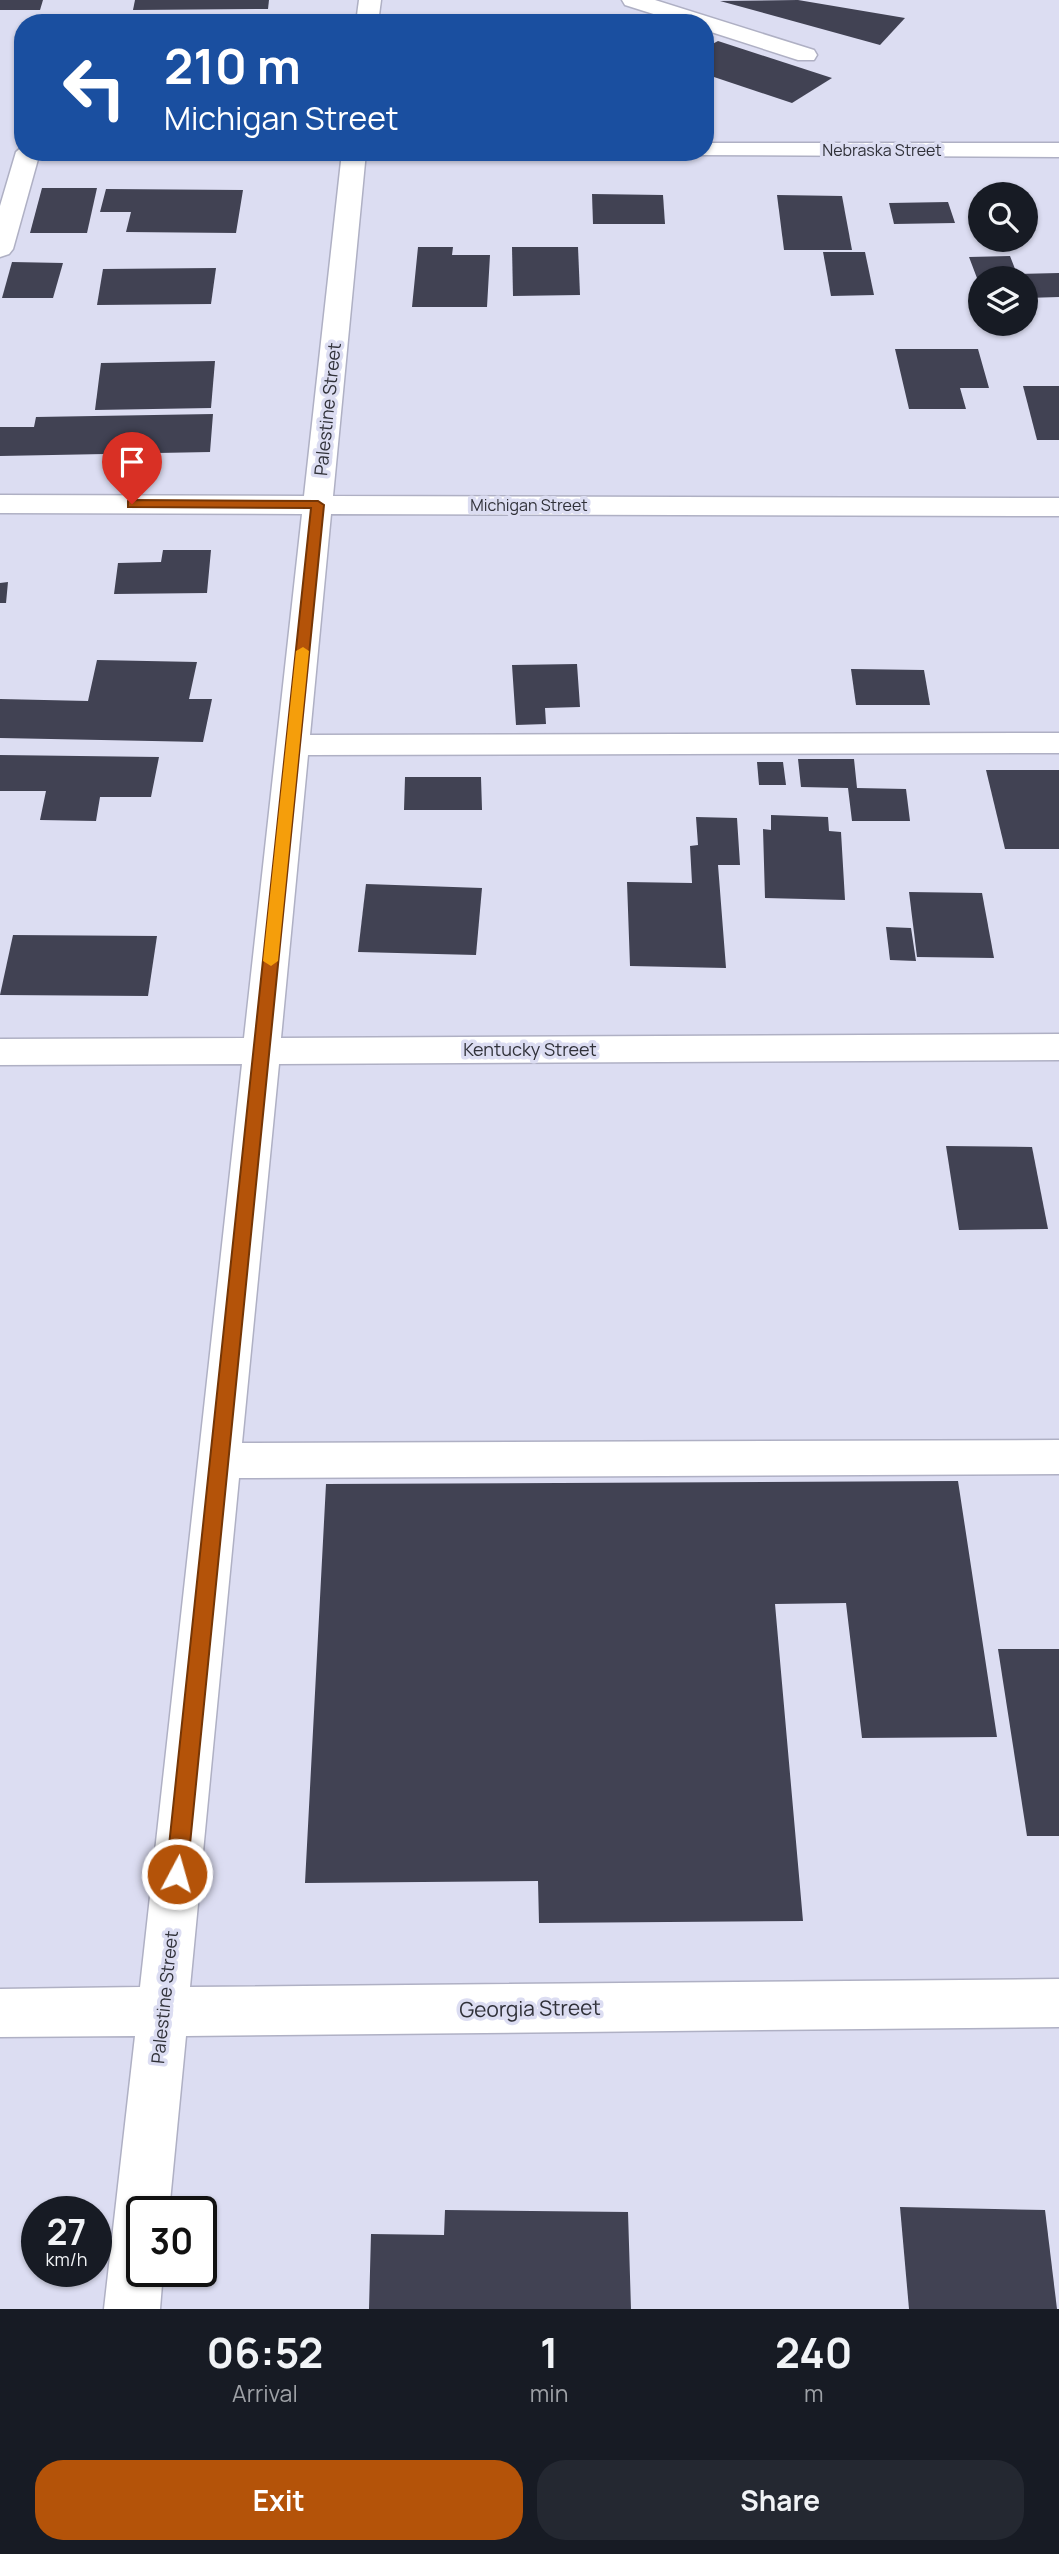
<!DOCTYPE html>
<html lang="en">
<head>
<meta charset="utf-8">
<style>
	body { margin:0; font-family:Manrope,sans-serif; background:#242831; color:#f1f3f6; height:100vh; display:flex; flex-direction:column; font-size:26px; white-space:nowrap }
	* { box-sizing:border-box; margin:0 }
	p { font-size:23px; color:#9ea1a6 }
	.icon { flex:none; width:38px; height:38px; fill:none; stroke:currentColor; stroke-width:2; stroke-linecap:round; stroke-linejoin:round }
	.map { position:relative; height:2309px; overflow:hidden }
	.details { display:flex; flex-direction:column; background:#171b24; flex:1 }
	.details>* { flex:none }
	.hud { position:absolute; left:14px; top:14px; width:700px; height:147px; border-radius:28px; box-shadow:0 2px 5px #0004; background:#1a4fa0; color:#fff; overflow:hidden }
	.buttons { position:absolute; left:968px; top:182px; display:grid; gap:14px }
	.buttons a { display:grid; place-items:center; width:70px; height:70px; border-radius:50%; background:#171b24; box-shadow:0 2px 5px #0004; font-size:35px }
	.speed { position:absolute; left:21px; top:2196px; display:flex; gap:14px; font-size:35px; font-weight:700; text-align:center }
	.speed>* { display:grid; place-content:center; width:91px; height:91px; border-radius:50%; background:#171b24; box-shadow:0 2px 5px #0004; line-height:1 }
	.speed small { font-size:18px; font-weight:400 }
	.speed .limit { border:4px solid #111; border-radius:10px; background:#fff; color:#111 }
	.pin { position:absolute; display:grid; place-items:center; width:60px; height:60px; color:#fff; margin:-72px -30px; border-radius:50% 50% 50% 0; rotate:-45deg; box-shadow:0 0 7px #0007 }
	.pin .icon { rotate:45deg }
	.me { position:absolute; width:77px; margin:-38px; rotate:6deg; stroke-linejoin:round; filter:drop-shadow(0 0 5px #0008) }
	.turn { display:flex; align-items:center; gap:24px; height:147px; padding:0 35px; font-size:32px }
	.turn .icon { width:91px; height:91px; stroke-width:2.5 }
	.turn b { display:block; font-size:49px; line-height:60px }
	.eta { display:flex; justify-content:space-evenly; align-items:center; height:119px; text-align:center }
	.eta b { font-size:42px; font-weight:700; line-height:49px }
	.button { display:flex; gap:14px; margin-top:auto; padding:14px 35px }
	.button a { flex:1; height:80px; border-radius:28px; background:#b45309; color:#fff; font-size:28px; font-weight:700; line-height:80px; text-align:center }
	.button a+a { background:#242831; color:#f1f3f6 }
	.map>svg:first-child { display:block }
	.building { fill:#414253 }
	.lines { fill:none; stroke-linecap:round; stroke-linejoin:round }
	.minor-casing { stroke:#afb0c4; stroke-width:3 }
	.minor { fill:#fff; fill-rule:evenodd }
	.route { fill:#b45309; stroke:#753606; stroke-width:2 }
	.slow { fill:#f59e0b }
	.labels { text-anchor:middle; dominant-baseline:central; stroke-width:7; stroke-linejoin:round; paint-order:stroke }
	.far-street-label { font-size:16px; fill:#303139; stroke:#dcddf2 }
	.street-label { font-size:18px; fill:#303139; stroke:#dcddf2 }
	.near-street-label { font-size:21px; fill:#303139; stroke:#dcddf2 }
</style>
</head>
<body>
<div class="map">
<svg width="1059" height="2309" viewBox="0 0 1059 2309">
	<rect width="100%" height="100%" fill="#dcddf2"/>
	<g class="building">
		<polygon points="0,0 43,0 40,10 0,10"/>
		<polygon points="135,0 269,0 268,9 133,10"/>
		<polygon points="798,0 905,18 880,45 720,1"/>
		<rect x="429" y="17" width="60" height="6"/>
		<polygon points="718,41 832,78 792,103 705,74 705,48"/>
		<polygon points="42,188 97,188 87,233 30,233"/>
		<polygon points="106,189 243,190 236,233 126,232 131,212 100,212"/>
		<polygon points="592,194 663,195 665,224 593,224"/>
		<polygon points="777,195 842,196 852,250 784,250"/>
		<polygon points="948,202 955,223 894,224 889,203"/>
		<polygon points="418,247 453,247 452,255 490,255 487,307 412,307"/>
		<polygon points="512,247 578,247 580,295 513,296"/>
		<polygon points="823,252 865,252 874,295 831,296"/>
		<polygon points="1010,256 1017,274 1059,273 1059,297 1026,298 1026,278 980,278 980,286 969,257"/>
		<polygon points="12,262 63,263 53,298 2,298"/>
		<polygon points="216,268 211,304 97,305 103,269"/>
		<polygon points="895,349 978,349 989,388 960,388 966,409 909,409"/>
		<polygon points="215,361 211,408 95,410 101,363"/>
		<polygon points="1023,386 1059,386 1059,440 1037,440"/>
		<polygon points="213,414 210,452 0,456 0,427 34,427 36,417"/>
		<polygon points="163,550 211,550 207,593 114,594 118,563 161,562"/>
		<polygon points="8,582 6,603 0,603 0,583"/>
		<polygon points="97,660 197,662 189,699 212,699 203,742 0,738 0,699 88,701"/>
		<polygon points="577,664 580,707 545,708 546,724 516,725 512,665"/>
		<polygon points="851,669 924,670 930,705 856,705"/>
		<polygon points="0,755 159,757 151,797 100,797 96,821 40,820 46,791 0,791"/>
		<polygon points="798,759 854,759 857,788 906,789 910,821 852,821 848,788 801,787"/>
		<polygon points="757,762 783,762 786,785 759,785"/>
		<polygon points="986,770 1059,770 1059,849 1005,849"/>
		<polygon points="405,777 481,777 482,810 404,810"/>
		<polygon points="771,815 828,817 829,831 841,832 845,900 765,898 763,829 771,830"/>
		<polygon points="696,817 737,818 740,865 718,865 726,968 630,966 627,882 692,883 690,846 698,845"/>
		<polygon points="366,884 482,888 476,955 358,952"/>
		<polygon points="909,892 982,893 994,958 917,957"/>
		<polygon points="886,927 911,928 916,961 890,960"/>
		<polygon points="13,935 157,936 148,996 0,995"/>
		<polygon points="946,1146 1032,1147 1048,1229 959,1230"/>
		<polygon points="958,1481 997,1737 862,1738 846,1603 775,1604 803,1921 539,1923 538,1881 305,1883 326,1484"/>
		<polygon points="998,1649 1059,1649 1059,1836 1027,1836"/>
		<polygon points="900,2207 1045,2210 1057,2309 909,2309"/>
		<polygon points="445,2210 628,2212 631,2309 369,2309 371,2234 444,2235"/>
	</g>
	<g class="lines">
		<defs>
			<g id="minor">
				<polygon points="359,0 381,0 378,23 356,23"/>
				<polygon points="622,0 655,0 814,50 817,55 814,60 798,60 705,30 705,23 682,23 625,5"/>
				<polygon points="705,143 1059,143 1059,157 696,155 694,152 705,152"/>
				<polygon points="23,146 23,152 40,152 13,249 9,254 0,257 0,206 16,152"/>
				<polygon points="342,152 366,152 333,496 1059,498 1059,516 331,514 310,735 1059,733 1059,753 308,755 281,1038 1059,1034 1059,1060 279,1064 242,1443 1059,1440 1059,1474 239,1478 190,1987 1059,1979 1059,2027 186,2036 169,2212 142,2212 142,2272 163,2272 160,2309 104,2309 135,2036 0,2037 0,1989 140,1987 242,1064 0,1065 0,1039 244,1038 302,514 0,513 0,495 304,496"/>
			</g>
		</defs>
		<use href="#minor" class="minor-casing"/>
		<use href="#minor" class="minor"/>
	</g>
	<polygon class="route" points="132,500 318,501 324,505 187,1874 184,1880 177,1883 169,1880 166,1874 311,508 128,507 128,501"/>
	<polygon class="slow" points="303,647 309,651 278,961 271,966 263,961 296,651"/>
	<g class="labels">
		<g class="far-street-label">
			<text x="882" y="150">Nebraska Street</text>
			<text x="529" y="505">Michigan Street</text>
		</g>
		<g class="street-label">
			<text transform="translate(327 409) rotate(-84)">Palestine Street</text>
			<text x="530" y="1049">Kentucky Street</text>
			<text transform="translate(164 1997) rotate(-84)">Palestine Street</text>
		</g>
		<g class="near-street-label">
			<text transform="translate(530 2008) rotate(-1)">Georgia Street</text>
		</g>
	</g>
</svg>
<div class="buttons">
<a><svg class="icon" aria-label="search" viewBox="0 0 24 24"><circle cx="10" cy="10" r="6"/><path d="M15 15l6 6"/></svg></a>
<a><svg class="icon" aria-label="layers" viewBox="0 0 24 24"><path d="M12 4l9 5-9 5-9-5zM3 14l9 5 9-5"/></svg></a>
</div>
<div class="speed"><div>27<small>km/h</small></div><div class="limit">30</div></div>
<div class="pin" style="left:132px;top:504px;background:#d93025"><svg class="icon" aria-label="arrive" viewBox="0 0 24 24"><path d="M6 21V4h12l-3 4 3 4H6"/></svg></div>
<svg class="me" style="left:177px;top:1874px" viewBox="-20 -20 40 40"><circle r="17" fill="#b45309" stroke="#fff" stroke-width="3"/><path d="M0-11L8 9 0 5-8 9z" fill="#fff"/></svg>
<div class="hud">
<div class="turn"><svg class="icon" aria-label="left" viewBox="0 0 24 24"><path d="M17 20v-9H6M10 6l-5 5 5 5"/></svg><div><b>210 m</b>Michigan Street</div></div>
</div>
</div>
<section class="details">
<div class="eta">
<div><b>06:52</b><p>Arrival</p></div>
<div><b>1</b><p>min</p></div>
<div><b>240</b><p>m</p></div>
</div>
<div class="button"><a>Exit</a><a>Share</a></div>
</section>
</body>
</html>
